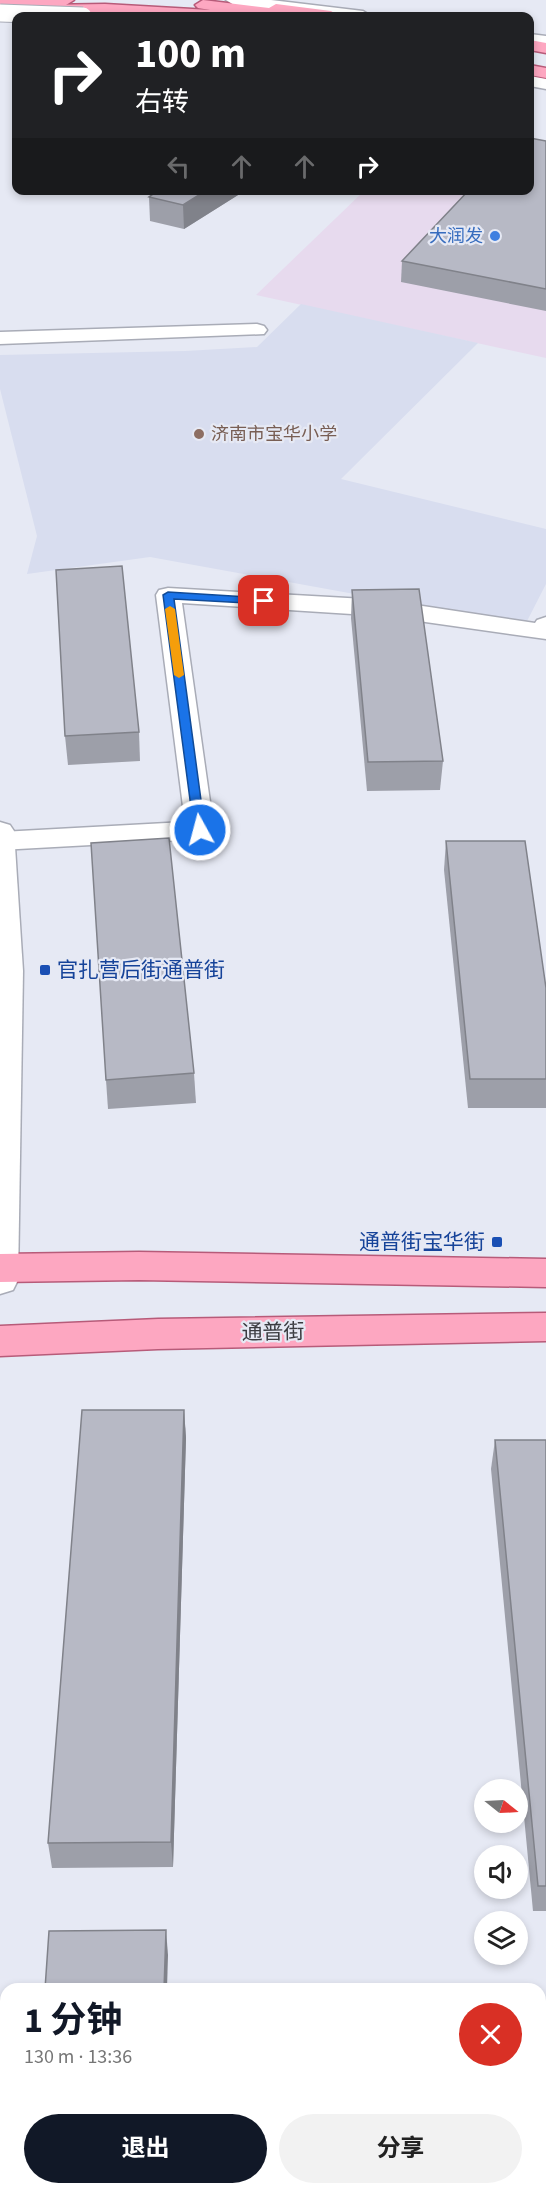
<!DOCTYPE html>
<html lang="zh">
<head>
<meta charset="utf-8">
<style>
	body { margin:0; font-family:"Source Sans 3","Noto Sans SC",sans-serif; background:#f2f2f2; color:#222; height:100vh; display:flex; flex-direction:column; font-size:22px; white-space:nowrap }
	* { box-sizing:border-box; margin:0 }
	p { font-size:20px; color:#767676 }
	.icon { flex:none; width:33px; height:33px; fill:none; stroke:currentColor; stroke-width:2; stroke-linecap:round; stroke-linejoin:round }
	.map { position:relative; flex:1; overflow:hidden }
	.drawer { position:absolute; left:0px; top:1983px; width:546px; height:212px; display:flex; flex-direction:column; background:#fff; border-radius:18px 18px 0 0; box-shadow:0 3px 9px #0003 }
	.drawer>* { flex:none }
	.banner { position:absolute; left:12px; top:12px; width:522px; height:183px; border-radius:12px; box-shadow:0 3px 9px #0003; background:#202124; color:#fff; overflow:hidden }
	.needle { width:39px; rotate:108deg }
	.fabs { position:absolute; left:474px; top:1779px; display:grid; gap:12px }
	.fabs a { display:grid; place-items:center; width:54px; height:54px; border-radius:50%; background:#fff; box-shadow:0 3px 9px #0003; font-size:30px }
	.pin { position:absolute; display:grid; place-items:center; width:51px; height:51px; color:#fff; margin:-26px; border-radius:12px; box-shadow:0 3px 9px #0006 }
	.me { position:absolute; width:66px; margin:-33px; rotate:353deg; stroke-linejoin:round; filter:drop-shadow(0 0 4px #0008) }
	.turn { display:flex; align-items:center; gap:21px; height:126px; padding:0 24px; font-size:27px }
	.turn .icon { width:78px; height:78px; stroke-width:2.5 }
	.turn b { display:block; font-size:42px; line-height:51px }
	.lanes { display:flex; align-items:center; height:57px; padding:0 24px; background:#0003; justify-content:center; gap:30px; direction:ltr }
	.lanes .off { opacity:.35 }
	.round { display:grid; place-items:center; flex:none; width:63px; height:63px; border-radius:32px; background:#f2f2f2 }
	.overview { display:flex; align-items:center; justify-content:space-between; height:102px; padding:0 24px }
	h1 { font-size:36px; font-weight:700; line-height:45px; color:#111827 }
	.button { display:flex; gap:12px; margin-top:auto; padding:12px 24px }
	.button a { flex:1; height:69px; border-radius:36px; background:#111827; color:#fff; font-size:24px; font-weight:700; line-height:69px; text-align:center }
	.button a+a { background:#f2f2f2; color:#222 }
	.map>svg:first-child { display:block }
	.commercial { fill:#e7daee }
	.built { fill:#d8ddef }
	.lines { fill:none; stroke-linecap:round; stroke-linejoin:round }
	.street-casing { stroke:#a9acb7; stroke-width:3 }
	.secondary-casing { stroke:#a9acb7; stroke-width:3 }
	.primary-casing { stroke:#b75b79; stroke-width:3 }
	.street { fill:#fff; fill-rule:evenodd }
	.secondary { fill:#fff; fill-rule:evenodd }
	.primary { fill:#fda7c1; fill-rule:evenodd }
	.secondary-bridge-casing { stroke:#a9acb7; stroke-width:19; stroke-linecap:butt }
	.secondary-bridge { stroke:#fff; stroke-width:17 }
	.wall { fill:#9d9fa9 }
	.shaded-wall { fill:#80828a }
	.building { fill:#b7b9c5; stroke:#80828a; stroke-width:1.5 }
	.route { fill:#1a73e8; stroke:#114b97; stroke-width:1.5 }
	.slow { fill:#f59e0b }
	.shop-dot { fill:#3f7fe0; stroke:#e6e9f4; stroke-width:2 }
	.education-dot { fill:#8d6e63; stroke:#e6e9f4; stroke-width:2 }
	.transit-dot { fill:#1a4fb4; stroke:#e6e9f4; stroke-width:2 }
	.labels { text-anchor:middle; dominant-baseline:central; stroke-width:4.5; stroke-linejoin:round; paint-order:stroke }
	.far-shop-label { font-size:18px; fill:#366cbe; stroke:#e6e9f4; text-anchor:end }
	.far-education-label { font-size:18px; fill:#785e54; stroke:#e6e9f4; text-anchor:start }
	.transit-label { font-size:21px; fill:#164399; stroke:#e6e9f4; text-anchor:start }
	.street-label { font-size:21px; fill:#3a3b40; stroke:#e6e9f4 }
</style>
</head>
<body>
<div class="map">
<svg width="546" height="2194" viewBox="0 0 546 2194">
	<rect width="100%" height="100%" fill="#e6e9f4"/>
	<polygon class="commercial" points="530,139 546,141 546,358 256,295 364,191 530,190"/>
	<polygon class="built" points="301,304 478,343 341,479 546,529 546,584 525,625 150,557 27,574 37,536 0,389 0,355 185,351 257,347"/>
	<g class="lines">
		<defs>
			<polygon id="street" points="168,588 383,600 535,623 537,620 546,617 546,639 383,616 182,603 214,830 210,836 200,839 0,850 1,832 185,822 156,595 159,590"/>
			<g id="secondary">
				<polygon points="226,0 271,0 363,11 371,16 330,16 234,5"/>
				<polygon points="530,34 546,36 546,46 530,44"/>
				<polygon points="530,76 546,79 546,89 530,86"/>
				<polygon points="257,324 264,326 267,330 264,334 0,344 0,332"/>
				<polygon points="0,822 10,825 14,831 23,971 18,1280 13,1290 0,1294"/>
			</g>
			<g id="primary">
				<polygon points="0,0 74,0 66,5 0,6"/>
				<polygon points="203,0 269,8 276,4 331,11 339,16 262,16 233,13 234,16 44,15 36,10 44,5 105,4 210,10 198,8 195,5"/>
				<polygon points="530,40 546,43 546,53 530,50"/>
				<polygon points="530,65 546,68 546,78 530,75"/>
				<polygon points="139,1252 546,1259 546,1287 139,1280 0,1282 0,1254"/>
				<polygon points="546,1313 546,1341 158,1349 0,1356 0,1326 158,1319"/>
			</g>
		</defs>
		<use href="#street" class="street-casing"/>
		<use href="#secondary" class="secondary-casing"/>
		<use href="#primary" class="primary-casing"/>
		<use href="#street" class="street"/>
		<use href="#secondary" class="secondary"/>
		<use href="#primary" class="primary"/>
		<defs>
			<polyline id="secondary-bridge" points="0,13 83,16"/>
		</defs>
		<use href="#secondary-bridge" class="secondary-bridge-casing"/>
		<use href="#secondary-bridge" class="secondary-bridge"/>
	</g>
	<g class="wall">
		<polygon points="546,141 546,311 401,282 402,261"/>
		<polygon points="159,190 246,190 184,229 150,221 149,197"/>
		<polygon points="352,590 443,761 440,790 367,791 351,618"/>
		<polygon points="139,732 140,761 68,765 65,736"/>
		<polygon points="446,841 546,988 546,1108 468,1108 444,870"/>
		<polygon points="194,1073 196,1103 108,1109 106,1080"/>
		<polygon points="184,1410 186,1438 173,1867 52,1868 48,1843"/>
		<polygon points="495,1440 546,1440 546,1911 533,1911 491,1469"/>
		<polygon points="34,2188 161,2188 161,2194 36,2194"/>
	</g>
	<g class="shaded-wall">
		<polygon points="207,190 246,190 184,229 183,205"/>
		<polygon points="184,1410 186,1438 173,1867 171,1842"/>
		<polygon points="166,1930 168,1955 167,1989 164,1989"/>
	</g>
	<g class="building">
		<polygon points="530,138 546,141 546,289 402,261 469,190 530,190"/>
		<polygon points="159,190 207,190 183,205 149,197"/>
		<polygon points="122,566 139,732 65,736 56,570"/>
		<polygon points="419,589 443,761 368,762 352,590"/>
		<polygon points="169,838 194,1073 106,1080 91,843"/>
		<polygon points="446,841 525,841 546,988 546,1079 470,1079"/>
		<polygon points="82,1410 184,1410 171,1842 48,1843"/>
		<polygon points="495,1440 546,1440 546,1886 538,1886"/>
		<polygon points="166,1930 164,1989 45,1989 49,1931"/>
	</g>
	<polygon class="route" points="168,592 264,598 269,601 264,604 174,599 205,830 200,834 194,830 163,595"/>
	<polygon class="slow" points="170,606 175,609 184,675 179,678 174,675 165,609"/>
	<circle class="shop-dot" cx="495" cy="236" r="6"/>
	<circle class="education-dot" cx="199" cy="434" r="6"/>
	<g class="transit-dot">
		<rect x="39" y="964" width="12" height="12" rx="3"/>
		<rect x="491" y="1236" width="12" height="12" rx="3"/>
	</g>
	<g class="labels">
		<g class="far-shop-label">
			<text x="483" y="236">大润发</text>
		</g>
		<g class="far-education-label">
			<text x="211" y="434">济南市宝华小学</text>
		</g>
		<g class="transit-label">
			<text x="57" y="970">官扎营后街通普街</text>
			<text x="485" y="1242" text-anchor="end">通普街宝华街</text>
		</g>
		<g class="street-label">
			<text transform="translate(273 1332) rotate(-1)">通普街</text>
		</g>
	</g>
</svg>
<div class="fabs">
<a><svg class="needle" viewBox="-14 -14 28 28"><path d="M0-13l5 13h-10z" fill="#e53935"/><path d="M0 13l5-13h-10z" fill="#767676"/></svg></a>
<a><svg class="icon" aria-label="sound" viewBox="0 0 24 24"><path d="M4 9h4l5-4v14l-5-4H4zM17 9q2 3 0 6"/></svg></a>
<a><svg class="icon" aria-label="layers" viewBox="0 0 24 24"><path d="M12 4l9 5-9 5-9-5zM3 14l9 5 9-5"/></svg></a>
</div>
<div class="pin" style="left:264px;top:601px;background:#d93025"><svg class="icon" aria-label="arrive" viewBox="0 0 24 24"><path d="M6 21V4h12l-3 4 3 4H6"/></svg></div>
<svg class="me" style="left:200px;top:830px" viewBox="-20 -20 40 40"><circle r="17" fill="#1a73e8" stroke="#fff" stroke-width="3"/><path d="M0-11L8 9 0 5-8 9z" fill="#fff"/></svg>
<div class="banner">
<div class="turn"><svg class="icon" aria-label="right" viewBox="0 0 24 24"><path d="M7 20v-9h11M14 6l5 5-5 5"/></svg><div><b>100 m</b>右转</div></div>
<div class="lanes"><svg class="icon off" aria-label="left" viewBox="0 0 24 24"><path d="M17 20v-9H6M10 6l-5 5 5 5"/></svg><svg class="icon off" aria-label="ahead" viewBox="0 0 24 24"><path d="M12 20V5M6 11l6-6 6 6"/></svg><svg class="icon off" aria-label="ahead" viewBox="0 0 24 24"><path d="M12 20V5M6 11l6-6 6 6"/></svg><svg class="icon" aria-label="right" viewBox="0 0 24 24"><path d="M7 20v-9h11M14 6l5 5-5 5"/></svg></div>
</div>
<section class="drawer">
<div class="overview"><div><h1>1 分钟</h1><p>130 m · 13:36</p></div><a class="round" style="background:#d93025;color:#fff"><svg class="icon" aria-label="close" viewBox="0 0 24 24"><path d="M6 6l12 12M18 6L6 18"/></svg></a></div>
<div class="button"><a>退出</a><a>分享</a></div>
</section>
</div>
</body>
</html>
